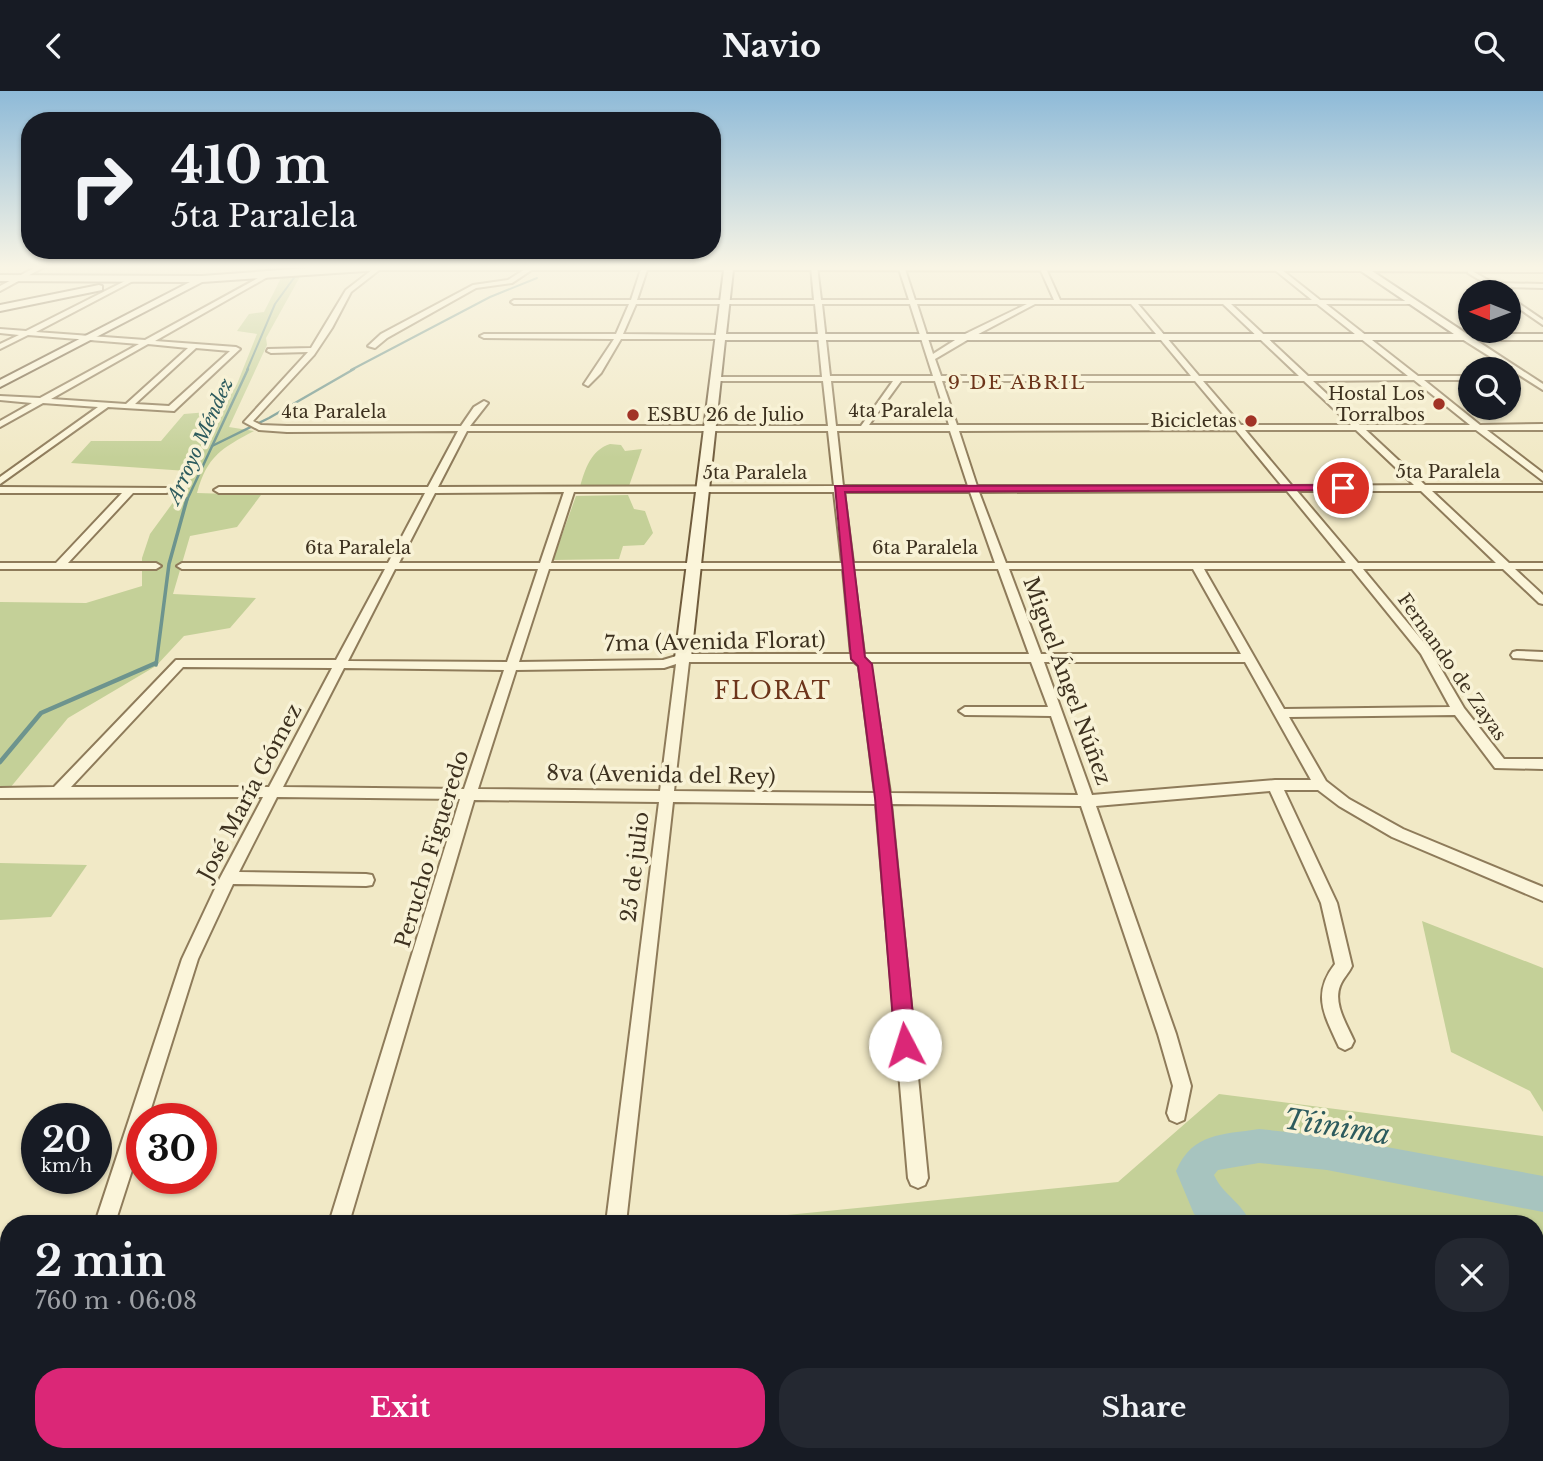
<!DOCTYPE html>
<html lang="en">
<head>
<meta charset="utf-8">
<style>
	body { margin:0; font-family:"Libre Baskerville",serif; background:#242831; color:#f1f3f6; height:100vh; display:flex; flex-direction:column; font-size:26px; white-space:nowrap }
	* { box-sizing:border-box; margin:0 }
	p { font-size:23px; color:#9ea1a6 }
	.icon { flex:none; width:38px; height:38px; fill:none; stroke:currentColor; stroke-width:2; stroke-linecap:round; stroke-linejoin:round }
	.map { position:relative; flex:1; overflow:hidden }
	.drawer { position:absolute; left:0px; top:1124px; width:1544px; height:247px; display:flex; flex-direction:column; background:#171b24; border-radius:28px 28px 0 0; box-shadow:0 2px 5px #0004 }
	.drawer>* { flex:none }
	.guide { position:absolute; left:21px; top:21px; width:700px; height:147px; border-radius:28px; box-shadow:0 2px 5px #0004; background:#171b24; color:#f1f3f6; overflow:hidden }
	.needle { width:46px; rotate:271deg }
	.buttons { position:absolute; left:1458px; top:189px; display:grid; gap:14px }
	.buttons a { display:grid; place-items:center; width:63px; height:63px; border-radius:50%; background:#171b24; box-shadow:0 2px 5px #0004; font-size:35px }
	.speed { position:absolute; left:21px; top:1012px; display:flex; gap:14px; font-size:35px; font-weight:700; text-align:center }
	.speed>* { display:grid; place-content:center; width:91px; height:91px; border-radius:50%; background:#171b24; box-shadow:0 2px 5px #0004; line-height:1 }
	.speed small { font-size:18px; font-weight:400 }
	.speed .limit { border:10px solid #d22; background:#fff; color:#111 }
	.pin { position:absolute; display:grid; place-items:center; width:60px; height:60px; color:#fff; margin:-30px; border:4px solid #fff; border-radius:50%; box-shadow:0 2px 7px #0007 }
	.me { position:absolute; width:77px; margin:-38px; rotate:355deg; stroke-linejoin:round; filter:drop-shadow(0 0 5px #0008) }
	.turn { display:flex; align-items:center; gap:24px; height:147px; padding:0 35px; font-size:32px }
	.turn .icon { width:91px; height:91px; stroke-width:2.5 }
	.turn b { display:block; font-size:49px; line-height:60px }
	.round { display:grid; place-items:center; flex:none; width:74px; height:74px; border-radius:28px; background:#242831 }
	.summary { display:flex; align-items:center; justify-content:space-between; height:119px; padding:0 35px }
	h1 { font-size:42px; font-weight:700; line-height:52px }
	.action { display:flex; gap:14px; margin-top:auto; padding:14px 35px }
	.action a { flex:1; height:80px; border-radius:28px; background:#db2777; color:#fff; font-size:28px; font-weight:700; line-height:80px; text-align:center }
	.action a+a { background:#242831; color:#f1f3f6 }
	header { display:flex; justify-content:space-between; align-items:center; height:91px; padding:0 35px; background:#171b24; font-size:32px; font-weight:700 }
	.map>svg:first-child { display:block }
	.green { fill:#c4d098 }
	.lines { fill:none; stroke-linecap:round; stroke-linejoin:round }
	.stream-far3 { stroke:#6d948e; stroke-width:2 }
	.stream-far2 { stroke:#6d948e; stroke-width:2.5 }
	.stream-far1 { stroke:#6d948e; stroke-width:3.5 }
	.stream { stroke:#6d948e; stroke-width:4.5 }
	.river { fill:#a7c4bf; fill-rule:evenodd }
	.street-casing { stroke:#8e7b5a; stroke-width:4 }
	.secondary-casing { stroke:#705c3d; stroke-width:4 }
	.street { fill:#fbf5da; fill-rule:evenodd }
	.secondary { fill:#fbf5da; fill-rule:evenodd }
	.route { fill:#db2777; stroke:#8e194d; stroke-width:2 }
	.poi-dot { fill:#a13326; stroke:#f8f2d6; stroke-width:2.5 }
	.labels { text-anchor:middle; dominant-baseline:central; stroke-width:7; stroke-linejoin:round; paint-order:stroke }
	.far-poi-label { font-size:18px; fill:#3d311f; stroke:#f8f2d6; text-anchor:end }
	.far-street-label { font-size:18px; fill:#3d311f; stroke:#f8f2d6 }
	.far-neighbourhood-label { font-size:19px; letter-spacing:2px; fill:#6d351b; stroke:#f8f2d6 }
	.far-water-label { font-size:19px; font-style:italic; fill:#2d5b5e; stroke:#f8f2d6 }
	.street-label { font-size:21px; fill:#3d311f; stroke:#f8f2d6 }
	.neighbourhood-label { font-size:23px; letter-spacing:2px; fill:#6d351b; stroke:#f8f2d6 }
	.near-water-label { font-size:28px; font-style:italic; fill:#2d5b5e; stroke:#f8f2d6 }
</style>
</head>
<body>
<header><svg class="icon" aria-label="back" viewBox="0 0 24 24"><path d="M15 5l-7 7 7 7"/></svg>Navio<svg class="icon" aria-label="search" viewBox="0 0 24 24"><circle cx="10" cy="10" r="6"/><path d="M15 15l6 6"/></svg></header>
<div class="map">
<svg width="1543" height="1370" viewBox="0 0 1543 1370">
	<rect width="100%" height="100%" fill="#f1e9c6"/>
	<g class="green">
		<path d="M 275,175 L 295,175 L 302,182 L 266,247 L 267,254 L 229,336 L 254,340 C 222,357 207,365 197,402 L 261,404 L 237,436 L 190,445 L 173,503 L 256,507 L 230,537 L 184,545 L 156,575 L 68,627 L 0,709 L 0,511 L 86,512 L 142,495 L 142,467 L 150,443 L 188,391 L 187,380 L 71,372 L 91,350 L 161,350 L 184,323 L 220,320 L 237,293 L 257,243 L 237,240 L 249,223 L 264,221 L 285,179 Z"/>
		<path d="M 610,353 L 621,354 L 625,360 L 642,358 L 629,395 L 580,396 C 585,378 591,359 610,353 Z"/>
		<polygon points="628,404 634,418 645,420 653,442 644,454 623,455 619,468 553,469 576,405"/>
		<polygon points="0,772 87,774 51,826 0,829"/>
		<polygon points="1422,830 1543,877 1543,1021 1530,1000 1451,961"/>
		<polygon points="1219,1003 1543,1045 1543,1356 1535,1353 1535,1132 769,1132 777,1125 1118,1091"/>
		<polygon points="0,1160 9,1165 9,1362 1366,1362 1352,1370 0,1370"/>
	</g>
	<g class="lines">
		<g class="stream-far3">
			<polyline points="247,279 275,213 296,184 285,175"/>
			<polyline points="351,279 490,206 537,187"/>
		</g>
		<g class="stream-far2">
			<polyline points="212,355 269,327 354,278"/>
			<polyline points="187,409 248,278"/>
		</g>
		<polyline class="stream-far1" points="156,574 169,473 187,408"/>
		<polyline class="stream" points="0,671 41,622 156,572"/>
		<g class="river">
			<path d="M 1259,1038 L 1327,1045 L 1543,1085 L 1543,1121 L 1327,1079 L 1259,1072 L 1218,1079 L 1214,1084 C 1223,1104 1243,1112 1250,1132 L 1205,1132 L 1194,1123 L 1176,1080 C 1193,1041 1222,1044 1259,1038 Z"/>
			<polygon points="9,1224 9,1264 0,1265 0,1225"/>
			<polygon points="244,1362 286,1362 290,1370 246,1370"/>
			<polygon points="521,1362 572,1362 569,1370 517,1370"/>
		</g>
		<defs>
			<g id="street">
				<polygon points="38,175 46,175 0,200 0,195"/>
				<path d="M 377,175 L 383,176 L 351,201 L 332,237 L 314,264 L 253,330 L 261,334 L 287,335 L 461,335 L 474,316 L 484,310 L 488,312 L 470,335 L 828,335 L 823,290 L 716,290 L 712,288 L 716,286 L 822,286 L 815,213 L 636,213 L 623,243 L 721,244 L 725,246 L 721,248 L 621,248 L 601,282 L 588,295 L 584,293 L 614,248 L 484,247 L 480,245 L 484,243 L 616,243 L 629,213 L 514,213 L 511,211 L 514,209 L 631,209 L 642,175 L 648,176 L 637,209 L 814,209 L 811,175 L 817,175 L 821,209 L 909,209 L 898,175 L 904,175 L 915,209 L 1054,209 L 1041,180 L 1044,178 L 1047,180 L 1060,209 L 1312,209 L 1270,175 L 1277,175 L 1320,209 L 1414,210 L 1412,213 L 1326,213 L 1418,285 L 1470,285 L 1470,289 L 1424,289 L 1480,334 L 1543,333 L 1543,339 L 1487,339 L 1543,382 L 1543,390 L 1476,339 L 1366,339 L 1425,394 L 1543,394 L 1543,400 L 1432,400 L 1509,472 L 1543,472 L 1543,478 L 1515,478 L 1543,504 L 1543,513 L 1539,512 L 1503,478 L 1363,478 L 1430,559 L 1464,617 L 1504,668 L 1543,668 L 1543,678 L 1495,677 L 1455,624 L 1289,626 L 1326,690 L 1349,708 L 1403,738 L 1543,796 L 1543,810 L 1392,746 L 1339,715 L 1318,699 L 1284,699 L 1337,812 L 1352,875 C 1349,882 1343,887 1340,895 C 1333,913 1347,934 1354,950 L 1351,956 L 1345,959 L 1339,956 C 1325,925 1311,904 1335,873 L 1321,812 L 1270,700 L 1096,715 L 1176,943 L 1191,995 L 1184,1029 L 1177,1032 L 1170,1029 L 1167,1022 L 1173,995 L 1158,943 L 1081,715 L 891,713 L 928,1087 L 925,1094 L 918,1097 L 911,1094 L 908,1087 L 876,713 L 673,711 L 626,1132 L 606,1132 L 659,711 L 474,709 L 349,1132 L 329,1132 L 460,708 L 277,706 L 239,781 L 366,783 L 372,784 L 374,789 L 372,794 L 366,795 L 233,793 L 198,868 L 148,1027 L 142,1027 L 142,1048 L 115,1132 L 95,1132 L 182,868 L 220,787 L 263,706 L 0,707 L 0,697 L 54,696 L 176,569 L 336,569 L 385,478 L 182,478 L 177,475 L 182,472 L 388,472 L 425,402 L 219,402 L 214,399 L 219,396 L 428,396 L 458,340 L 287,341 L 259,339 L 244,331 L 308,261 L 271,262 L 267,260 L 268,258 L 311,257 L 346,199 ZM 822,213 L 910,213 L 933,285 L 830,285 ZM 917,213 L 1027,213 L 963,244 L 933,263 ZM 1035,213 L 1131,213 L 1191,285 L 941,285 L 935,268 L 969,248 ZM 1138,213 L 1223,213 L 1299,285 L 1199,285 ZM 1231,213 L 1317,213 L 1408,285 L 1308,285 ZM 1414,289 L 1470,334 L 1360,334 L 1313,290 ZM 831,290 L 893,290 L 861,335 L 836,335 ZM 901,290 L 935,290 L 949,334 L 869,334 ZM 942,290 L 1195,290 L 1232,334 L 957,334 ZM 1203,290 L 1304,290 L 1351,334 L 1241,334 ZM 1236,339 L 1282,395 L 977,395 L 959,340 ZM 1245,339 L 1356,339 L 1414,394 L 1292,395 ZM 467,340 L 828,340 L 834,395 L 438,396 ZM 837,340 L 950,340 L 968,395 L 843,395 ZM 1287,400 L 1346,472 L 1006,472 L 979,401 ZM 1297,400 L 1421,400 L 1496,472 L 1358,472 ZM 564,401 L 540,472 L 399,472 L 435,402 ZM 574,401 L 834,401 L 842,472 L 551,472 ZM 844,401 L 970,401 L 995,472 L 853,472 ZM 395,478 L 538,478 L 507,571 L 348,570 ZM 549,478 L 843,478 L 851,563 L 683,563 L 663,569 L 519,571 ZM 853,478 L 998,478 L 1029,563 L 864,563 ZM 1009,478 L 1193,478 L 1241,563 L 1041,563 ZM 1204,478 L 1352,478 L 1421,563 L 1450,616 L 1284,618 ZM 689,571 L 854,571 L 859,575 L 875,702 L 674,700 ZM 870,571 L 1031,571 L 1048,616 L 965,616 L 959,620 L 965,624 L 1051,625 L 1078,704 L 890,702 ZM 1044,571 L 1245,571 L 1311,689 L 1275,689 L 1092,704 ZM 676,573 L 660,700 L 478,698 L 516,579 L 664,577 ZM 183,576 L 332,577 L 269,696 L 71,696 ZM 344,577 L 504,579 L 464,698 L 283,696 Z"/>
				<polygon points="530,175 536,176 512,192 476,197 387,247 375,257 368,255 381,243 473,194 508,189"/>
				<polygon points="1468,180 1472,180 1493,192 1543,193 1543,197 1499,196 1501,198 1498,200 1468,182"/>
				<path d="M 269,181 L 271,184 L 155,250 L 236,256 L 240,258 L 174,320 L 108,316 L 0,393 L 0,386 L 98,316 L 43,312 L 0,336 L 0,330 L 32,312 L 0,309 L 0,305 L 40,307 L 139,253 L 28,244 L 0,258 L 0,253 L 19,244 L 0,242 L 0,238 L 26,240 L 131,187 L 133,190 L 36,241 L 145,249 ZM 148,253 L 188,257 L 126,313 L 51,308 ZM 196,257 L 230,260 L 169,315 L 135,313 Z"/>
				<polygon points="1508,205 1543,229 1543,234 1508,210"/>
				<polygon points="1462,244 1468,244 1543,293 1543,299 1462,248"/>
				<polygon points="0,396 169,397 169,401 166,402 133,402 68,472 156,472 161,475 156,478 0,478 0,472 56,472 122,402 0,402"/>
				<polygon points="1517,560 1543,561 1543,569 1513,567 1511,564 1513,561"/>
			</g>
			<g id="secondary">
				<path d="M 334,175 L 1543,175 L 1543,181 L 1372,180 L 1467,243 L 1543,243 L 1543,249 L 725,249 L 691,567 L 683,572 L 675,567 L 724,179 L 380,179 L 202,191 L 0,296 L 0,289 L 190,191 L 0,190 L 0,184 L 202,185 ZM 733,179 L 1361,180 L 1454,243 L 726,243 Z"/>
				<polygon points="99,194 102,195 102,199 0,220 0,214"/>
			</g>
		</defs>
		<use href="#street" class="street-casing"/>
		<use href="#secondary" class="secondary-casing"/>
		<use href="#street" class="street"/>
		<use href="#secondary" class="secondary"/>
	</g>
	<linearGradient id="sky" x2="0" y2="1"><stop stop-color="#8ebad8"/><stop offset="0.48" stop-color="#f9f5e5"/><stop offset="1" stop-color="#f9f5e5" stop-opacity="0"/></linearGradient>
	<rect width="1543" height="367" fill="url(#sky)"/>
	<polygon class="route" points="1343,394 1347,395 1347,399 845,401 865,566 872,573 891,707 916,954 913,961 905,964 898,961 895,954 875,707 858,575 851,568 835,395"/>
	<g class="poi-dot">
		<circle cx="1439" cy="313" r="7"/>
		<circle cx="633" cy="324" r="7"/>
		<circle cx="1251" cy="330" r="7"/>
	</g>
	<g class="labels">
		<g class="far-poi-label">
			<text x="1425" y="303">Hostal Los<tspan x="1425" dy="21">Torralbos</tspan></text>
			<text x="647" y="324" text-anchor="start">ESBU 26 de Julio</text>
			<text x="1237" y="330">Bicicletas</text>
		</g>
		<g class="far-street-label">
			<text x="901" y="320">4ta Paralela</text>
			<text x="334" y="321">4ta Paralela</text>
			<text x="1448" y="381">5ta Paralela</text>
			<text x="755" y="382">5ta Paralela</text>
			<text x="358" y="457">6ta Paralela</text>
			<text x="925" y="457">6ta Paralela</text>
			<text transform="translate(1452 576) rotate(55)">Fernando de Zayas</text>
		</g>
		<g class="far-neighbourhood-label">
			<text x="1017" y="291">9 DE ABRIL</text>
		</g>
		<g class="far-water-label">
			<text transform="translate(200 350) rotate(-66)">Arroyo Méndez</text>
		</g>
		<g class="street-label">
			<text transform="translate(715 551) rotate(-1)">7ma (Avenida Florat)</text>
			<text transform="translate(1067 590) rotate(70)">Miguel Ángel Núñez</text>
			<text transform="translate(661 684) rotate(1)">8va (Avenida del Rey)</text>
			<text transform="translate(250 701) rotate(-62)">José María Gómez</text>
			<text transform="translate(432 758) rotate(-73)">Perucho Figueredo</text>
			<text transform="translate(635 776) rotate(-83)">25 de julio</text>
		</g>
		<g class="neighbourhood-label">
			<text x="773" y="600">FLORAT</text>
		</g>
		<g class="near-water-label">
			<text transform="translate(1337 1036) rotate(9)">Tíinima</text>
		</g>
	</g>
</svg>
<div class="buttons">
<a><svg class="needle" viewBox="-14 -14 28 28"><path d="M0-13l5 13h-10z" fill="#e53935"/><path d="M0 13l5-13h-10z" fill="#9ea1a6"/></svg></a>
<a><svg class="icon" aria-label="search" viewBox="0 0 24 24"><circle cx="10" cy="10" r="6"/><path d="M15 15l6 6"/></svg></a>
</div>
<div class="speed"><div>20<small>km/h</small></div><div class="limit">30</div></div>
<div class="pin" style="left:1343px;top:397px;background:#d93025"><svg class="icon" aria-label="arrive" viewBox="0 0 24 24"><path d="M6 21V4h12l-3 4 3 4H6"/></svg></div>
<svg class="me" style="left:905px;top:954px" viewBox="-20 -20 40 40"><circle r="19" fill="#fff"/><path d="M0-13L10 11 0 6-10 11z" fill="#db2777"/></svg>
<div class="guide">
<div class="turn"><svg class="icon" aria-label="right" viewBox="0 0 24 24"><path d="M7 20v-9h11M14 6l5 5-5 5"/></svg><div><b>410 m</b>5ta Paralela</div></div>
</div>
<section class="drawer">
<div class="summary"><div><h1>2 min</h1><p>760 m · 06:08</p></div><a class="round"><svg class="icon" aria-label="close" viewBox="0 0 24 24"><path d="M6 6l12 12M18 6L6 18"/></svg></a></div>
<div class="action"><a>Exit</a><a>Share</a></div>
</section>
</div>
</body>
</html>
